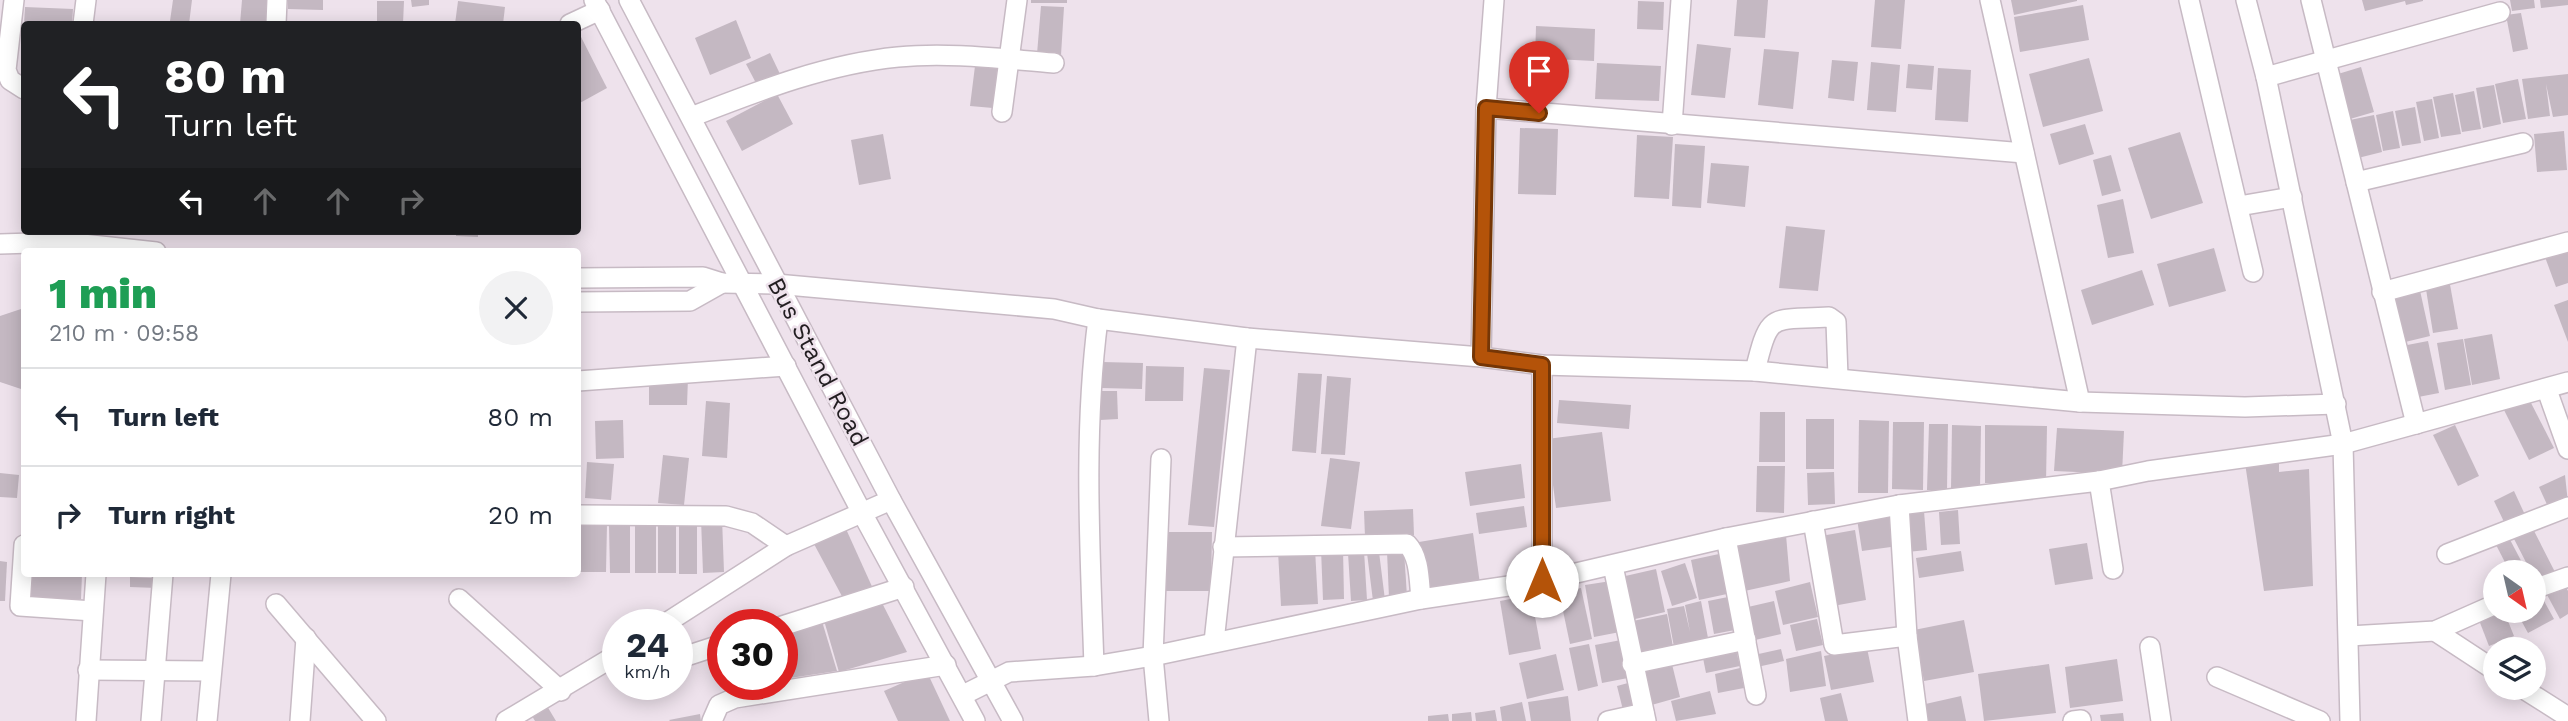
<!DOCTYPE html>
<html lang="en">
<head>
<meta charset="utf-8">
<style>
	body { margin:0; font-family:"Work Sans",sans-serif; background:#f2f2f3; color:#1f2937; height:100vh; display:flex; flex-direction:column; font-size:26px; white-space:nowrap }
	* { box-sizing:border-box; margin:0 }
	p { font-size:23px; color:#747a83 }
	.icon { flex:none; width:38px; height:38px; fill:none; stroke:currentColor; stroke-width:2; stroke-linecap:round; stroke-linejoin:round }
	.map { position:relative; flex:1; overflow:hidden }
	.drawer { position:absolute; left:21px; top:248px; width:560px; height:329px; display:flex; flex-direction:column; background:#fff; border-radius:7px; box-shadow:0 4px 18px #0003 }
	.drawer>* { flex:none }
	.guide { position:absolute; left:21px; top:21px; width:560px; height:214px; border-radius:7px; box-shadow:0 4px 18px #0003; background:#202124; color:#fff; overflow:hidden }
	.needle { width:46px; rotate:146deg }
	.controls { position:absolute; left:2483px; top:560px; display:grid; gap:14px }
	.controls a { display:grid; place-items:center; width:63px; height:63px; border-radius:50%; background:#fff; box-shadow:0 4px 18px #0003; font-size:35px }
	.speed { position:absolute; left:602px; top:609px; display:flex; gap:14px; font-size:35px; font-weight:700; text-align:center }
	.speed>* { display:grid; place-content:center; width:91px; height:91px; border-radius:50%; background:#fff; box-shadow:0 4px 18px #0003; line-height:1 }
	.speed small { font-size:18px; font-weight:400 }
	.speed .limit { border:10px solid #d22; background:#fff; color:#111 }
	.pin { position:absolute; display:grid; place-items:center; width:60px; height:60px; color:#fff; margin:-72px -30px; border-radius:50% 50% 50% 0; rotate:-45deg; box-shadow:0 0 7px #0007 }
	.pin .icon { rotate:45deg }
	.me { position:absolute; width:77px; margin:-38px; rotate:0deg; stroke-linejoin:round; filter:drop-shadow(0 0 5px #0008) }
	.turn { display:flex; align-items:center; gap:24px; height:147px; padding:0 28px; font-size:32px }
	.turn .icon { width:91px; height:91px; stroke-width:2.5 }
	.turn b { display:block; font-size:49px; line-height:60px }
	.lanes { display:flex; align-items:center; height:66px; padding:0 28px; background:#0003; justify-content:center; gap:35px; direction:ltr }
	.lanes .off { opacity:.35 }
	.round { display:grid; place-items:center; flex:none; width:74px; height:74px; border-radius:37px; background:#f2f2f3 }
	.head { display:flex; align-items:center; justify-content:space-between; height:119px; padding:0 28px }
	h1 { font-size:42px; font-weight:800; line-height:52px; color:#1e9e55 }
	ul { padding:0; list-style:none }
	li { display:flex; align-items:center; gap:21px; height:98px; padding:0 28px; border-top:2px solid #e0e1e3 }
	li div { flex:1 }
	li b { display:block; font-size:26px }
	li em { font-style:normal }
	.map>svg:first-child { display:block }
	.building { fill:#c4b8c2 }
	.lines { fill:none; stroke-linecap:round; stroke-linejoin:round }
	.minor-casing { stroke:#c7bac4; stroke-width:22 }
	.minor { stroke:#fff; stroke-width:19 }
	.route-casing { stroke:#753606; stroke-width:18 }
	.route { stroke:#b45309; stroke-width:12 }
	.labels { text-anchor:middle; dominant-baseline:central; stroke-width:5; stroke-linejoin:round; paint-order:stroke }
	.street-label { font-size:24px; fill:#221e21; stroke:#eee2ec }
</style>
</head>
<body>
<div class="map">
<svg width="2568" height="721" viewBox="0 0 2568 721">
	<rect width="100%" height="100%" fill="#eee2ec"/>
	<g class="building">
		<polygon points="173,0 192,0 189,24 170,21"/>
		<polygon points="242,0 271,0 269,24 240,24"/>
		<polygon points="288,0 323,0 323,10 288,9"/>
		<polygon points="411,0 429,0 429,5 412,7"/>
		<rect x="1031" y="0" width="36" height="3"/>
		<polygon points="1737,0 1768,0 1765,38 1734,36"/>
		<polygon points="1875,0 1905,0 1901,49 1871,47"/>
		<polygon points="2011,0 2077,0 2077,1 2014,15"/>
		<polygon points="2362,0 2423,0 2423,1 2406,5 2405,1 2365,11"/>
		<polygon points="2510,0 2534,0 2535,8 2512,11"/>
		<polygon points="2540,0 2568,0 2568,5 2541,8"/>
		<polygon points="377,1 404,1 403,24 377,24"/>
		<polygon points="458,1 505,7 503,24 455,24"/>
		<polygon points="1638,1 1664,2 1663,30 1637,29"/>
		<polygon points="2083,5 2089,40 2020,52 2014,17"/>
		<polygon points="1041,6 1064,7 1061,55 1037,54"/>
		<polygon points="25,7 73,9 72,24 24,24"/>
		<polygon points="2521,13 2528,49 2513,52 2506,15"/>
		<polygon points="736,20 751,58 710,75 695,38"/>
		<polygon points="1536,26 1595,29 1594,61 1535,58"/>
		<polygon points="578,31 607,88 578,104"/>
		<polygon points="1697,44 1731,48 1725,98 1691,95"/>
		<polygon points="1764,49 1799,52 1793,109 1758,105"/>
		<polygon points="770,53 780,74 757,85 746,64"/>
		<polygon points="976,58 998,61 993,108 970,106"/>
		<polygon points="2089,58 2103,111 2043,127 2029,74"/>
		<polygon points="1832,60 1858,62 1854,101 1828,98"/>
		<polygon points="1871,62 1900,65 1896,112 1867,110"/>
		<polygon points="1597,63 1661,66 1659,101 1595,99"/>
		<polygon points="1908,64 1934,66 1932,90 1906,88"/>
		<polygon points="2361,67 2374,112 2350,119 2338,74"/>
		<polygon points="1938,68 1971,70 1968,122 1935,120"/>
		<polygon points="2568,74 2568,115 2553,117 2546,84 2550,116 2528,119 2522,79"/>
		<polygon points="2518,79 2526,119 2503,123 2495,84"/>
		<polygon points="2494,85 2501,124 2483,128 2476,88"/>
		<polygon points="2474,91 2481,129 2462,132 2455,95"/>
		<polygon points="2453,93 2461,134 2441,137 2433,97"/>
		<polygon points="777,94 793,124 742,151 726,121"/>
		<polygon points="2432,99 2439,138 2424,141 2416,102"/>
		<polygon points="2415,107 2421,143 2402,146 2395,111"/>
		<polygon points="2393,111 2400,148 2383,151 2376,115"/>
		<polygon points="2374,115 2382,152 2358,158 2350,120"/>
		<polygon points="2085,124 2094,154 2059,165 2050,134"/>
		<polygon points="1520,128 1558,129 1556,195 1518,194"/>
		<polygon points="2564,131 2567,170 2537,172 2534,134"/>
		<polygon points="2180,132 2203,203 2151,219 2128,148"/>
		<polygon points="883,134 891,179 859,185 851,140"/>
		<polygon points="1637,135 1673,137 1669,199 1634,197"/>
		<polygon points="1675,144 1705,146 1701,208 1672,206"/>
		<polygon points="2111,155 2121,191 2102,196 2093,160"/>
		<polygon points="1711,163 1749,166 1745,207 1707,203"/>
		<polygon points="2123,199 2134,253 2108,258 2097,205"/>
		<polygon points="1786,226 1825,230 1818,291 1779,288"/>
		<polygon points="456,231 478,231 478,237 456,236"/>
		<polygon points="2214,248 2226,291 2169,307 2157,264"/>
		<polygon points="2568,248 2568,283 2556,287 2545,257"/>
		<polygon points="2142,270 2154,305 2092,325 2081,290"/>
		<polygon points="2449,279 2458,329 2433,333 2425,283"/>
		<polygon points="2419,286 2430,336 2397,344 2386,294"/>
		<polygon points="2568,300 2568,342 2554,305"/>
		<polygon points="24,308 24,390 0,382 0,316"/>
		<polygon points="2492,334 2500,379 2472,385 2464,339"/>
		<polygon points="2463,339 2471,385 2445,390 2437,343"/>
		<polygon points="2428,341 2439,393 2413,398 2402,346"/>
		<polygon points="1102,362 1143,363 1142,389 1101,388"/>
		<polygon points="1146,366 1184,367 1183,401 1145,401"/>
		<polygon points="1204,368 1230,370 1214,527 1188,525"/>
		<polygon points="1298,373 1322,374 1316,453 1292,451"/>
		<polygon points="1327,376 1351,378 1345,455 1321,454"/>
		<polygon points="649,378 688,378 687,405 649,405"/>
		<polygon points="1099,391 1117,391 1118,419 1100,420"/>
		<polygon points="2528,397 2554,448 2529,460 2504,410"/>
		<polygon points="1559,400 1631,405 1629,429 1557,423"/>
		<polygon points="706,401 730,403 727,458 702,456"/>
		<polygon points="1760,412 1785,412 1785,462 1759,462"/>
		<rect x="1806" y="419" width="28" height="50"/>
		<polygon points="623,420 624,458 596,459 595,421"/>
		<polygon points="1859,420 1889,421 1888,493 1858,493"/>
		<polygon points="1893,422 1924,422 1923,490 1892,489"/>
		<polygon points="1929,424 1948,424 1947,490 1927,490"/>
		<polygon points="1952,425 1981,426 1980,489 1951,488"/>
		<polygon points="1985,425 2047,426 2046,483 1985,483"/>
		<polygon points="2455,425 2479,476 2458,486 2433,435"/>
		<polygon points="2057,428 2124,431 2122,474 2054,471"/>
		<polygon points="1602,432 1611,501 1556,508 1547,439"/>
		<polygon points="663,455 689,458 684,505 658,503"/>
		<polygon points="1330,458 1360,462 1351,529 1321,526"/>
		<polygon points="2279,459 2279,472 2309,469 2313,586 2264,591 2245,463"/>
		<polygon points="587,462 614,464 611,500 585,498"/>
		<polygon points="1521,464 1525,498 1470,506 1465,472"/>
		<polygon points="1757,466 1785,466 1784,513 1756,512"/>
		<polygon points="1834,472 1835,504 1808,505 1807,473"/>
		<polygon points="0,473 19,475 17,498 0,497"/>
		<polygon points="2565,475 2568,503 2550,511 2539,487"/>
		<polygon points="2514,491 2526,517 2506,526 2494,501"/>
		<polygon points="1524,506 1527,527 1479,534 1476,513"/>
		<polygon points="1413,509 1414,535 1365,537 1364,511"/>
		<polygon points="1958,510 1960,544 1941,545 1939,512"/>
		<polygon points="1924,511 1927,550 1907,552 1902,513"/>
		<polygon points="1893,513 1898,546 1862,551 1857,519"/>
		<polygon points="722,518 724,572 703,573 701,519"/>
		<rect x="635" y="520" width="21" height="53"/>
		<rect x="679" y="520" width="18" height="54"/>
		<rect x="658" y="521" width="18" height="52"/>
		<polygon points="581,524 607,524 606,572 579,572"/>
		<polygon points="630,525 630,573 610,573 609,526"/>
		<polygon points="2532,527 2556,574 2534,579 2534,572 2531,572 2513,537"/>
		<polygon points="846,529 874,591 844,600 814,544"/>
		<polygon points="1855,530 1866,600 1833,606 1821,536"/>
		<polygon points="1161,532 1212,532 1211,591 1160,591"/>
		<polygon points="1473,533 1480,584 1427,592 1419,542"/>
		<polygon points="2507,534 2527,572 2510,572 2494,541"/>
		<polygon points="1786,535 1790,581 1740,592 1732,548"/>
		<polygon points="2087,543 2093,579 2055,585 2049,549"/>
		<polygon points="1343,548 1344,599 1323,600 1321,549"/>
		<polygon points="1315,549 1318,604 1281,606 1278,551"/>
		<polygon points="1404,550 1407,597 1389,598 1387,551"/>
		<polygon points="1364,551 1367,600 1351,601 1348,553"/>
		<polygon points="1961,551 1964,571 1919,578 1916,558"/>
		<polygon points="1379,552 1385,600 1373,601 1367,553"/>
		<polygon points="1719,554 1727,594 1699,600 1691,560"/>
		<polygon points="0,561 7,562 5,601 0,601"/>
		<polygon points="1685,563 1697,598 1672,606 1661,571"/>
		<polygon points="1656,569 1665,612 1631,620 1621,577"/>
		<polygon points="30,574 82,574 81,599 30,599"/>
		<polygon points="130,577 157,578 157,588 130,587"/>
		<polygon points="1611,581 1620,632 1594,637 1585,585"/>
		<polygon points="1810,582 1818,617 1783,625 1775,591"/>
		<polygon points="2563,582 2568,591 2568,614 2560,619 2545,591"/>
		<polygon points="1581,588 1592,639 1570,644 1559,592"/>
		<polygon points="2538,590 2554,619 2528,633 2516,611 2534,611 2534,592"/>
		<polygon points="1531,595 1541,649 1509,655 1500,601"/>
		<polygon points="1728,597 1735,630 1714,634 1708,601"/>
		<polygon points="880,599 907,652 839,672 823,617"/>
		<polygon points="1701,601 1708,638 1674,647 1667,609 1684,606 1690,632 1685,605"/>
		<polygon points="1774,601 1781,634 1755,640 1748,607"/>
		<polygon points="2496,611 2504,611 2514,636 2489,646 2477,615"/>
		<polygon points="1667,614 1673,647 1635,655 1628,622"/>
		<polygon points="821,618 837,671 790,678 782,630"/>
		<polygon points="1817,619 1823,645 1796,651 1790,625"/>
		<polygon points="1964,620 1974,672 1924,681 1914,630"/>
		<polygon points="1621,640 1628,678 1602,683 1595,645"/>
		<polygon points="1589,644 1598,686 1578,691 1569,648"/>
		<polygon points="1735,646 1740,666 1706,673 1702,653"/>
		<polygon points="1867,648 1874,682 1831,690 1824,656"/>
		<polygon points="1781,649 1784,661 1757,667 1754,655"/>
		<polygon points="1821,651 1826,686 1790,692 1786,659"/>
		<polygon points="1556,654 1564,690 1527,699 1519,663"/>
		<polygon points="2117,659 2123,701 2070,708 2065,667"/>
		<polygon points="1671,660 1680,697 1648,706 1638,669"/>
		<polygon points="2049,664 2056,713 1984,721 1978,674"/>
		<polygon points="1740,668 1744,688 1718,693 1715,674"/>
		<polygon points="927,672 950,721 898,721 884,691"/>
		<polygon points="1628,683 1634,707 1623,710 1617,686"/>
		<polygon points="1710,691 1716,714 1676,721 1671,701"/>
		<polygon points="1841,693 1848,721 1825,721 1820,698"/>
		<polygon points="1568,696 1571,721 1531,721 1528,702"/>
		<polygon points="1961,696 1966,721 1924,721 1921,705"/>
		<polygon points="1522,702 1526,721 1502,721 1500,707"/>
		<polygon points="547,706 556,721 535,721 532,716"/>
		<polygon points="1495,710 1497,721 1476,721 1475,713"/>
		<polygon points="1471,712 1472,721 1452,721 1452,714"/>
		<polygon points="2123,713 2124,721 2101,721 2100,715"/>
		<polygon points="700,714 701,721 670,721 669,720"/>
		<polygon points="1448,714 1449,721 1428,721 1428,716"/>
	</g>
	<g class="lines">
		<defs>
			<g id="minor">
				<polyline points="14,0 6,70 10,80 24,89"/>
				<polyline points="594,0 861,511 975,721"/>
				<polyline points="629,0 891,500 1013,721"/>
				<polyline points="1990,0 2080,402"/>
				<polyline points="2189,0 2253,272"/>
				<polyline points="2246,0 2266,77 2343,444 2350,721"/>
				<polyline points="2311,0 2416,424"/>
				<polyline points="83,24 86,0"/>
				<polyline points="276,24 277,0"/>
				<polyline points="570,24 600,10"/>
				<polyline points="2266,77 2500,12"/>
				<polyline points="1486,108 2024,153"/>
				<polyline points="1002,112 1017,0"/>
				<path d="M 691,117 C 758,91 826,64 898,57 C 950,52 1002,59 1054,63"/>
				<polyline points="1672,125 1681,0"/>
				<polyline points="2356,182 2523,143"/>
				<polyline points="2239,206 2292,197"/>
				<polyline points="0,244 64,242 156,252"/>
				<polyline points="578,278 703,277 722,283 776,284 1054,309 1098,319 1247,338 1481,357 1542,365 1755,371 2080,402 2245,407 2336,404"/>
				<polyline points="2382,292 2568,242"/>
				<polyline points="578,302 690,301 722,283"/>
				<polyline points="1481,357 1486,108 1494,0"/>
				<polyline points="1542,365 1542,581"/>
				<path d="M 1755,371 C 1770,310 1770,321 1829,317 L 1836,322 L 1838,377"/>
				<polyline points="578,381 786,366"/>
				<polyline points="2547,390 2568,449"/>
				<polyline points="2099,481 2113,569"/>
				<polyline points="1899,505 1907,636 1918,721"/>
				<polyline points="578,515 726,516 752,523 786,546"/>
				<polyline points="1813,521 1834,645 1907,636"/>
				<polyline points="1726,538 1756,695"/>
				<polyline points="24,545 20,606 93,611"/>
				<path d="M 1223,547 L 1407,544 C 1420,557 1419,581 1421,599"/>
				<polyline points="2447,554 2568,507"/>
				<polyline points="1613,566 1646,721"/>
				<polyline points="2534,589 2568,577"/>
				<polyline points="459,599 561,691"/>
				<polyline points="276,604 376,721"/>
				<polyline points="663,625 786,546 891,500"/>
				<polyline points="782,626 904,587"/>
				<polyline points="2435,631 2496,671"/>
				<polyline points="2349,636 2435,631 2496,604"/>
				<polyline points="1214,642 1247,338"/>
				<polyline points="2150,647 2161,721"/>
				<polyline points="677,659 723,644"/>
				<polyline points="1632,664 1746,640"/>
				<path d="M 1094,666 C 1090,549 1083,435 1098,319"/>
				<polyline points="88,670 210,671"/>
				<polyline points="2217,677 2320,721"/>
				<polyline points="2522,688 2568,717"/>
				<polyline points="963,695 1009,672 1094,666 1153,656 1421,599 1542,581 1726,538 1899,505 2099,481 2148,471 2343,444 2568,382"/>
				<polyline points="86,721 96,574"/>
				<polyline points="151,721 163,574"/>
				<polyline points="207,721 221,574"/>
				<polyline points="300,721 306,638"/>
				<polyline points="506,721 618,654"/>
				<polyline points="712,721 719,705 735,698 946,665"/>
				<polyline points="1159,721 1153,656 1161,459"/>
				<polyline points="1608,721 1644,713"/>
				<polyline points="2073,721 2081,720"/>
			</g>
		</defs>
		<use href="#minor" class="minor-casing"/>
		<use href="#minor" class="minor"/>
	</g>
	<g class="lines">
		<defs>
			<polyline id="route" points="1539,113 1486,108 1481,357 1542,365 1542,581"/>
		</defs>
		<use href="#route" class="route-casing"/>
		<use href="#route" class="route"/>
	</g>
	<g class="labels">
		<g class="street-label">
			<text transform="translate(818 362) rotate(62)">Bus Stand Road</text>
		</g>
	</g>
</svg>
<div class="controls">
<a><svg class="needle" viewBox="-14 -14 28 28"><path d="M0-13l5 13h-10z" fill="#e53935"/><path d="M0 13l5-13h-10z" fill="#747a83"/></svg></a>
<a><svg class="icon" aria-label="layers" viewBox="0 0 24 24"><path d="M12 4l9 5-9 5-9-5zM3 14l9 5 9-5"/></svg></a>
</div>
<div class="speed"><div>24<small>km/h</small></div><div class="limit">30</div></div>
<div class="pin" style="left:1539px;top:113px;background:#d93025"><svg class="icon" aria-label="arrive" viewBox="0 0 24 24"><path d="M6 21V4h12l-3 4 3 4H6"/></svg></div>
<svg class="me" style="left:1542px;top:581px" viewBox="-20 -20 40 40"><circle r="19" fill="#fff"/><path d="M0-13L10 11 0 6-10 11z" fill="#b45309"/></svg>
<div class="guide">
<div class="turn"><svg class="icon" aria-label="left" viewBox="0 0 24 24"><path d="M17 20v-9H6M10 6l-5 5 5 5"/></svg><div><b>80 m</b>Turn left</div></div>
<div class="lanes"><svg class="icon" aria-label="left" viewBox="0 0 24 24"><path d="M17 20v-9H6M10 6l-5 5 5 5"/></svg><svg class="icon off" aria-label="ahead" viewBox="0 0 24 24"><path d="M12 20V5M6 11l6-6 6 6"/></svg><svg class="icon off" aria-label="ahead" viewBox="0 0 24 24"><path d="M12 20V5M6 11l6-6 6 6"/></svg><svg class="icon off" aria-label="right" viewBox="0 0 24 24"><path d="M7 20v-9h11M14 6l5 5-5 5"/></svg></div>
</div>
<section class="drawer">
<div class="head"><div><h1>1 min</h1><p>210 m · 09:58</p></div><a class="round"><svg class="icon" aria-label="close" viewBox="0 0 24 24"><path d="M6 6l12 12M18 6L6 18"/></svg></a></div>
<ul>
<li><svg class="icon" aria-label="left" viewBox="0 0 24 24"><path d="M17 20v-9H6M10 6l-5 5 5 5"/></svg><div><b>Turn left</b></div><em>80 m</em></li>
<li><svg class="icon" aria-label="right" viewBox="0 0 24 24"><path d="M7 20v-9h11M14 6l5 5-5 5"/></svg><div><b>Turn right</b></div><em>20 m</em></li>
</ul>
</section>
</div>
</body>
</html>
